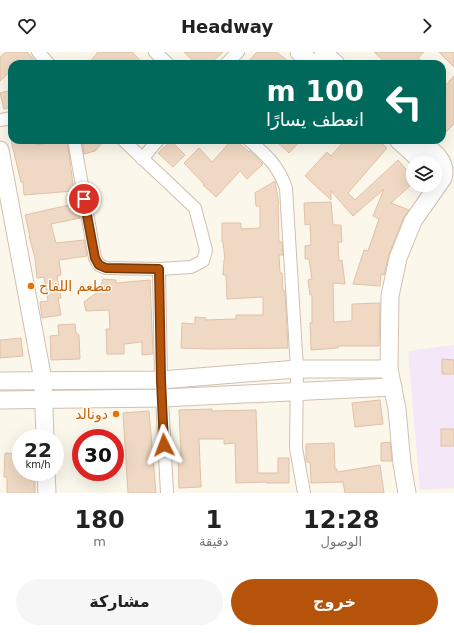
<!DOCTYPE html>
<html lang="ar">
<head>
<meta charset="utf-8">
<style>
	body { margin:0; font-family:"DejaVu Sans","Noto Naskh Arabic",sans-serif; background:#f6f6f6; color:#222; direction:rtl; height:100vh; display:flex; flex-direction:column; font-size:15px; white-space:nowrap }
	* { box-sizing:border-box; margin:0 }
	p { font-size:13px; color:#767676 }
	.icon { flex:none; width:22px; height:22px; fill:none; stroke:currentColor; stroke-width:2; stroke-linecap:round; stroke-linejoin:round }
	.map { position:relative; height:441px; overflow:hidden; direction:ltr }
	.drawer { display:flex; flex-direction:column; background:#fff; flex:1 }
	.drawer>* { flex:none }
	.top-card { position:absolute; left:8px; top:8px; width:438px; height:84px; border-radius:12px; box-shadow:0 4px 16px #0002; direction:rtl; background:#00695c; color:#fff; overflow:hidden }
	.buttons { position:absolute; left:406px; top:104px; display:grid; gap:8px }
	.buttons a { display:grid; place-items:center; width:36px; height:36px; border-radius:50%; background:#fff; box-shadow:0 4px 16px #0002; font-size:20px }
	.speed { position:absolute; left:12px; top:377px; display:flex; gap:8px; font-size:20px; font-weight:700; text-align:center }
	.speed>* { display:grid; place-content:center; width:52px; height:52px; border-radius:50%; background:#fff; box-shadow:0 4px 16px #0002; line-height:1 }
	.speed small { font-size:10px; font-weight:400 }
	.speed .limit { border:6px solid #d22; background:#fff; color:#111 }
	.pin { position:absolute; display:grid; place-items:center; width:34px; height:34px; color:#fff; margin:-17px; border:2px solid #fff; border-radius:50%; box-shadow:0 1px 4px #0007 }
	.me { position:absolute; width:44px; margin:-22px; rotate:357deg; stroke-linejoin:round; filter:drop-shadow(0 0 3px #0008) }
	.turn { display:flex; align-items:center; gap:14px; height:84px; padding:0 16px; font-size:18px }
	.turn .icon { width:52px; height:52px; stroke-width:2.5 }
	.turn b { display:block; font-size:28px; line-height:34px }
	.eta { display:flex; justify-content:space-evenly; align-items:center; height:68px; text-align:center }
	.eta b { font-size:24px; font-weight:600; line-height:28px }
	.cta { display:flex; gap:8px; margin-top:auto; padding:8px 16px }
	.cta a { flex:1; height:46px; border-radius:24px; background:#b45309; color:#fff; font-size:16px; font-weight:600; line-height:46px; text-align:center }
	.cta a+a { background:#f6f6f6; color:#222 }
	header { display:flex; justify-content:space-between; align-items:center; height:52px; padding:0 16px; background:#fff; font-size:18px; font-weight:600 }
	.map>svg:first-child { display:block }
	.education { fill:#f4e7f8 }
	.building { fill:#efd9c4; stroke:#e1c1a6 }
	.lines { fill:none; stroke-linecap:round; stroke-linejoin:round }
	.street-casing { stroke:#cec0b1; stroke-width:14 }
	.secondary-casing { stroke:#d0c0af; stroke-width:19 }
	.street { stroke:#fff; stroke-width:12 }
	.secondary { stroke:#fff; stroke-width:17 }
	.route-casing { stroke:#753606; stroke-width:10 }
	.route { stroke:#b45309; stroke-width:7 }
	.food-dot { fill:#e8710a; stroke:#fefaf2; stroke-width:1.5 }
	.labels { text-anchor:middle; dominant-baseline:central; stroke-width:3; stroke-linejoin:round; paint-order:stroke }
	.food-label { font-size:14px; fill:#c56008; stroke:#fefaf2; text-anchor:start }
</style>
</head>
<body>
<header><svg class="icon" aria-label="forward" viewBox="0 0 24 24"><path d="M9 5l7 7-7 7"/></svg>Headway<svg class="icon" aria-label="heart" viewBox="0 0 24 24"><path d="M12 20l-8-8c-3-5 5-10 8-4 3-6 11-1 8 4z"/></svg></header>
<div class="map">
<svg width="454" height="441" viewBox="0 0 454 441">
	<rect width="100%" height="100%" fill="#fcf7eb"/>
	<polygon class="education" points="454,293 454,436 420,438 408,299"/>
	<g class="building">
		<polygon points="6,0 27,0 38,12 12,12 12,18 0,29 0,5"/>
		<polygon points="98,0 132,0 144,12 88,12"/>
		<polygon points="184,0 223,0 210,12 196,12"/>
		<polygon points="257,0 277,0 291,12 246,12"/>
		<polygon points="374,0 424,0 418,6 425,12 387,12"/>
		<polygon points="439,0 454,0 454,15"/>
		<polygon points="454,24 454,72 442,84 442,37"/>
		<polygon points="12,38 12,55 4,57 0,41"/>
		<polygon points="11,88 35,88 37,93 59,88 67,88 74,139 24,143 23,130 21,130"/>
		<polygon points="82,88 105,88 95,99 84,102"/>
		<polygon points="232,88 235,88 249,100 250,99 263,112 247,127 240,119 216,145 203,133 204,132 184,111 199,96 212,110"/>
		<polygon points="275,88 301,88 289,101"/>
		<polygon points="345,88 378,88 387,96 348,141 355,148 398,108 413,125 413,131 391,151 409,158 404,165 389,202 384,223 381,222 380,234 353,232 364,198 368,199 379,167 373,164 384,137 353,164 331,139 331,148 305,124 327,100 331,104"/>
		<polygon points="171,89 185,103 173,115 158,101"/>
		<polygon points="275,129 279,152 278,153 279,190 282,190 283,203 279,203 280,221 282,221 283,239 285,239 288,296 209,297 181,296 182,271 195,272 195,265 206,266 205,268 236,267 236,263 263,263 263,245 227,247 226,223 223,223 224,208 225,208 223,190 222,190 222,171 241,171 241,177 260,176 260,154 256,154 255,141"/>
		<polygon points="331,150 333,173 341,173 342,190 338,190 339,209 342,208 345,232 333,231 334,270 352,269 352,252 380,251 379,294 338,294 338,296 311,298 310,271 312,271 312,243 310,243 308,228 312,227 309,207 305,207 305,194 311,193 310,172 305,173 304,151"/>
		<polygon points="78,151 80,166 51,172 56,191 84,188 87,204 59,208 61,223 57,224 61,246 58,246 61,263 42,266 40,250 48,249 44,225 37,226 35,206 29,184 30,184 25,163"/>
		<polygon points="103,227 116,228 116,231 150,228 153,302 142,303 142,290 124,292 124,302 107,302 106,277 110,277 109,258 86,259 84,250 99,239"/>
		<polygon points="75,272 76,281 79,283 80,307 51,308 50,284 59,283 58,273"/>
		<polygon points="21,286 23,304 0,306 0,288"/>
		<polygon points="442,307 454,308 454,322 442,322"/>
		<polygon points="380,348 383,372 355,375 352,351"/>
		<polygon points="212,357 212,359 256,358 258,421 278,421 278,406 289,406 289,431 266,431 266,430 236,431 235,391 224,392 224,387 199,387 201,435 179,436 178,404 181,403 179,358"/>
		<polygon points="149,359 156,441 128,441 123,361"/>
		<rect x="441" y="377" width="13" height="17"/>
		<polygon points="390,390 392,409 381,409 381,391"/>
		<polygon points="334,391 335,417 337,417 337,420 380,413 384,441 345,441 343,430 311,431 310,410 306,410 306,392"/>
		<polygon points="5,401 21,402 21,420 32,420 31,429 35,429 35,441 7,441 7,425 4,425"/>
	</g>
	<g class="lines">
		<defs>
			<g id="street">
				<polyline points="38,0 49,12"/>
				<polyline points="155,0 168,12"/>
				<polyline points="226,12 238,0"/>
				<polyline points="0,68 12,66"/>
				<polyline points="74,88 95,206 99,213 106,216 159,217 191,215 203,209 206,198 195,156 123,88"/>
				<path d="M 249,88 C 266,103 278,113 286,136 L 297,317 L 296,396 L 304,441"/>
				<polyline points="142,107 158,88"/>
				<polyline points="159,217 161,328 167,441"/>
			</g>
			<g id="secondary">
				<polyline points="299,0 313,12"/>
				<polyline points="323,0 336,12"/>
				<polyline points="398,88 423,111"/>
				<polyline points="0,98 43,328 45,386"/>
				<polyline points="0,329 161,328 297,317 389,317"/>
				<polyline points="0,348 162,346 393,335"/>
				<polyline points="46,420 47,441"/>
				<path d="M 407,441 L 402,412 L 397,357 L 389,317 L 390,244 L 398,206 L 413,169 L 443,126 C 448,108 432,99 419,88"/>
			</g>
		</defs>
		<use href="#street" class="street-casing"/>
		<use href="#secondary" class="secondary-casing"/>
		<use href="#street" class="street"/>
		<use href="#secondary" class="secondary"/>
	</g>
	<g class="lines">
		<defs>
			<polyline id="route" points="84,147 95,206 99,213 106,216 159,217 161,328 164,393"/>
		</defs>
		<use href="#route" class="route-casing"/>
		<use href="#route" class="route"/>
	</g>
	<g class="food-dot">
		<circle cx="31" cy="234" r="4"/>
		<circle cx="116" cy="362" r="4"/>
	</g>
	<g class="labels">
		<g class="food-label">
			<text x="39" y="234">مطعم اللفاح</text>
			<text x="108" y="362" text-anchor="end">دونالد</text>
		</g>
	</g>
</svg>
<div class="buttons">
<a><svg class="icon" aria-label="layers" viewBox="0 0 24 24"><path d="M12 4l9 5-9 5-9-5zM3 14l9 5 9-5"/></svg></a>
</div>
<div class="speed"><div>22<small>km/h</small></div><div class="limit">30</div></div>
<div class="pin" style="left:84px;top:147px;background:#d93025"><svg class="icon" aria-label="arrive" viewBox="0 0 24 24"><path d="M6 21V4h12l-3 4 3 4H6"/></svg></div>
<svg class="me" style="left:164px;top:393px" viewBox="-20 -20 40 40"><path d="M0-17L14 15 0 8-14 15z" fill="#b45309" stroke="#fff" stroke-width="4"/></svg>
<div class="top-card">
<div class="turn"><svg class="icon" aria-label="left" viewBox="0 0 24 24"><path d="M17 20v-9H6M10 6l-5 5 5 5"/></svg><div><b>100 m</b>انعطف يسارًا</div></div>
</div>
</div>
<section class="drawer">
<div class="eta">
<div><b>12:28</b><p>الوصول</p></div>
<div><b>1</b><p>دقيقة</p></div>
<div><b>180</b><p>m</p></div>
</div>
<div class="cta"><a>خروج</a><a>مشاركة</a></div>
</section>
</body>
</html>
